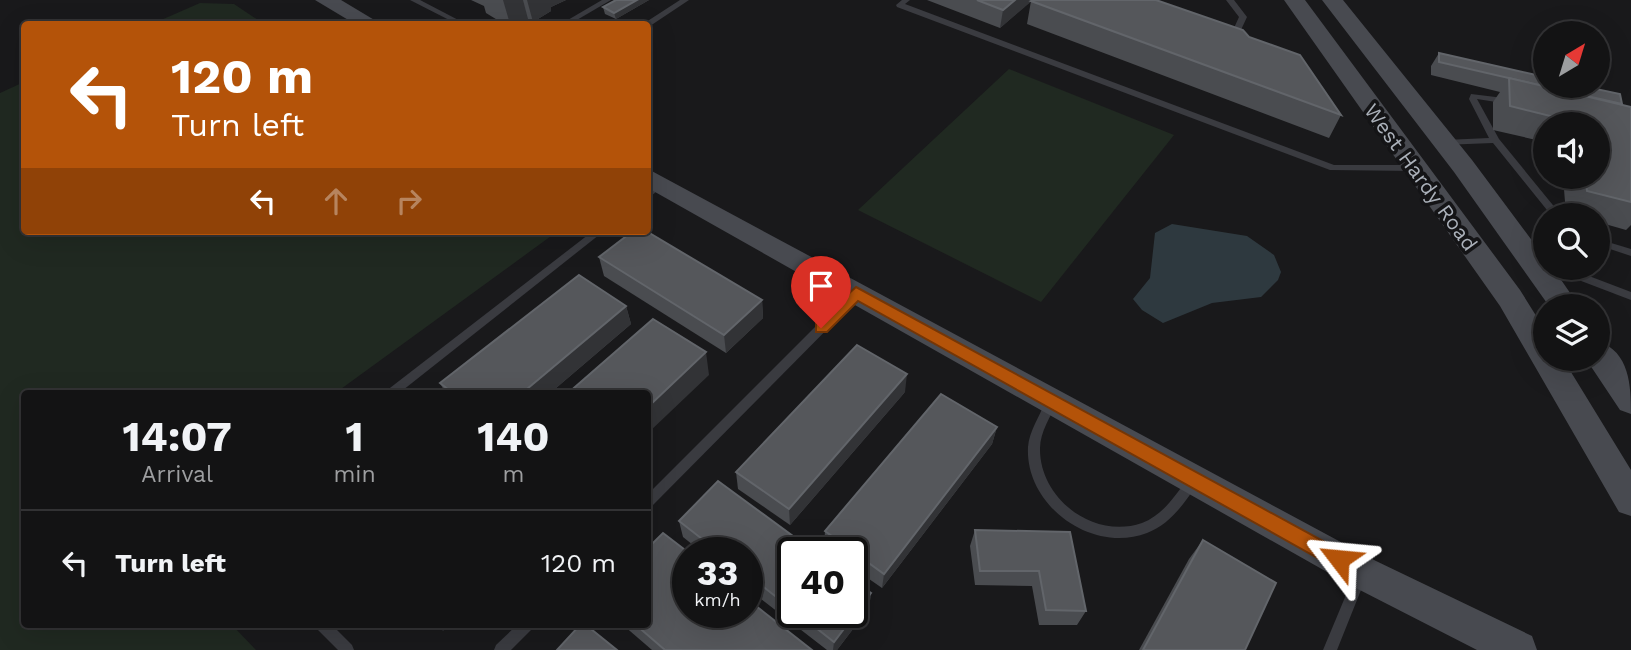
<!DOCTYPE html>
<html lang="en">
<head>
<meta charset="utf-8">
<style>
	body { margin:0; font-family:"Work Sans",sans-serif; background:#1c1c1d; color:#f1f3f6; height:100vh; display:flex; flex-direction:column; font-size:26px; white-space:nowrap }
	* { box-sizing:border-box; margin:0 }
	p { font-size:23px; color:#9d9ea0 }
	.icon { flex:none; width:38px; height:38px; fill:none; stroke:currentColor; stroke-width:2; stroke-linecap:round; stroke-linejoin:round }
	.map { position:relative; flex:1; overflow:hidden }
	.details { position:absolute; left:21px; top:390px; width:630px; height:238px; display:flex; flex-direction:column; background:#131314; border-radius:7px; box-shadow:0 7px 28px #0002,0 0 0 2px #323234 }
	.details>* { flex:none }
	.hud { position:absolute; left:21px; top:21px; width:630px; height:214px; border-radius:7px; box-shadow:0 7px 28px #0002,0 0 0 2px #323234; background:#b45309; color:#fff; overflow:hidden }
	.needle { width:46px; rotate:38deg }
	.fabs { position:absolute; left:1533px; top:21px; display:grid; gap:14px }
	.fabs a { display:grid; place-items:center; width:77px; height:77px; border-radius:50%; background:#131314; box-shadow:0 7px 28px #0002,0 0 0 2px #323234; font-size:35px }
	.speed { position:absolute; left:672px; top:537px; display:flex; gap:14px; font-size:35px; font-weight:700; text-align:center }
	.speed>* { display:grid; place-content:center; width:91px; height:91px; border-radius:50%; background:#131314; box-shadow:0 7px 28px #0002,0 0 0 2px #323234; line-height:1 }
	.speed small { font-size:18px; font-weight:400 }
	.speed .limit { border:4px solid #111; border-radius:10px; background:#fff; color:#111 }
	.pin { position:absolute; display:grid; place-items:center; width:60px; height:60px; color:#fff; margin:-72px -30px; border-radius:50% 50% 50% 0; rotate:-45deg; box-shadow:0 0 7px #0007 }
	.pin .icon { rotate:45deg }
	.me { position:absolute; width:77px; margin:-38px; rotate:299deg; stroke-linejoin:round; filter:drop-shadow(0 0 5px #0008) }
	.turn { display:flex; align-items:center; gap:24px; height:147px; padding:0 35px; font-size:32px }
	.turn .icon { width:91px; height:91px; stroke-width:2.5 }
	.turn b { display:block; font-size:49px; line-height:60px }
	.lanes { display:flex; align-items:center; height:66px; padding:0 35px; background:#0003; justify-content:center; gap:35px; direction:ltr }
	.lanes .off { opacity:.35 }
	.eta { display:flex; justify-content:space-evenly; align-items:center; height:119px; text-align:center }
	.eta b { font-size:42px; font-weight:700; line-height:49px }
	ul { padding:0; list-style:none }
	li { display:flex; align-items:center; gap:21px; height:105px; padding:0 35px; border-top:2px solid #323234 }
	li div { flex:1 }
	li b { display:block; font-size:26px }
	li em { font-style:normal }
	.map>svg:first-child { display:block }
	.green { fill:#202921 }
	.water { fill:#2e393f }
	.lines { fill:none; stroke-linecap:round; stroke-linejoin:round }
	.lane { fill:#3a3b40; fill-rule:evenodd }
	.secondary { fill:#484a50; fill-rule:evenodd }
	.wall { fill:#4a4c50 }
	.shaded-wall { fill:#323336 }
	.building { fill:#55575b; stroke:#62656a; stroke-width:2 }
	.route { fill:#b45309; stroke:#753606; stroke-width:2 }
	.labels { text-anchor:middle; dominant-baseline:central; stroke-width:7; stroke-linejoin:round; paint-order:stroke }
	.street-label { font-size:21px; fill:#abb1ba; stroke:#141416 }
</style>
</head>
<body>
<div class="map">
<svg width="1631" height="650" viewBox="0 0 1631 650">
	<rect width="100%" height="100%" fill="#19191b"/>
	<g class="green">
		<polygon points="200,3 234,4 264,24 152,24"/>
		<polygon points="1009,69 1174,135 1041,302 858,210"/>
		<polygon points="24,82 24,231 558,231 334,394 24,394 24,625 232,625 256,650 0,650 0,93"/>
	</g>
	<polygon class="water" points="1172,224 1247,236 1274,255 1281,272 1278,280 1261,297 1212,303 1163,323 1142,310 1133,299 1150,278 1155,233"/>
	<g class="lines">
		<g class="lane">
			<polygon points="410,0 420,0 466,24 457,24"/>
			<polygon points="602,0 611,0 570,24 561,24"/>
			<polygon points="680,0 689,0 650,26 643,24"/>
			<polygon points="902,0 910,0 905,4 1334,165 1414,165 1418,168 1414,171 1330,170 897,7 896,5"/>
			<polygon points="1226,0 1234,0 1247,17 1240,32 1225,33 1221,31 1225,29 1234,28 1239,17"/>
			<polygon points="1471,94 1512,99 1512,103 1509,104 1477,99 1499,139 1561,215 1551,215 1493,143 1442,145 1442,141 1445,140 1489,138 1469,99"/>
			<polygon points="660,181 663,182 665,184 663,186 651,196 648,197 648,190"/>
			<polygon points="593,231 604,231 398,394 385,394 386,391"/>
			<polygon points="1598,239 1631,249 1631,256 1598,245"/>
			<polygon points="1554,268 1568,268 1631,292 1631,300 1555,271"/>
			<polygon points="856,289 860,290 861,293 860,296 652,506 648,507 648,494 852,290"/>
			<path d="M 1051,397 L 1055,399 L 1057,402 C 1051,416 1040,432 1040,448 C 1039,498 1093,540 1142,523 C 1163,515 1175,496 1188,478 L 1192,477 L 1196,478 L 1198,482 L 1196,486 C 1183,505 1170,524 1147,533 C 1092,554 1025,506 1028,447 C 1029,431 1040,416 1045,402 L 1047,399 Z"/>
			<polygon points="1361,569 1366,571 1367,575 1337,650 1323,650 1356,571"/>
			<polygon points="316,625 332,625 352,645 354,650 338,650 318,630"/>
			<polygon points="517,625 533,625 531,630 511,650 494,650 496,645"/>
		</g>
		<g class="secondary">
			<polygon points="315,0 341,0 381,24 355,24"/>
			<polygon points="1284,0 1305,0 1520,290 1545,330 1545,359 1563,359 1631,470 1631,516 1619,512 1500,306"/>
			<polygon points="1322,0 1343,0 1472,160 1545,258 1545,268 1553,268 1579,306 1549,306 1454,172"/>
			<polygon points="648,169 1376,561 1532,636 1537,650 1477,650 1350,585 648,188"/>
			<path d="M 1598,341 C 1630,352 1631,386 1631,414 L 1620,410 L 1586,359 L 1598,359 Z"/>
		</g>
	</g>
	<g class="wall">
		<polygon points="471,0 566,0 551,7 551,11 533,22 528,19 520,24 504,24 486,13 484,6"/>
		<polygon points="616,0 649,0 616,19 605,14 603,7"/>
		<polygon points="927,0 1156,0 1249,37 1341,115 1329,138 1027,24 1031,1 1000,28"/>
		<polygon points="1439,53 1631,107 1631,225 1626,230 1598,222 1598,215 1571,215 1566,214 1563,177 1598,177 1598,124 1545,124 1545,142 1493,130 1493,102 1500,92 1431,75 1431,66"/>
		<polygon points="599,257 762,300 763,318 726,353 604,276"/>
		<polygon points="626,306 631,324 549,394 446,394 440,383"/>
		<polygon points="905,392 790,525 738,489 736,472"/>
		<polygon points="997,427 992,444 882,588 852,567 852,553 833,553 824,547 825,531"/>
		<polygon points="679,521 793,553 793,612 852,612 871,593 869,608 837,650 827,650 747,588 747,553 703,553 683,537"/>
		<polygon points="975,530 1070,532 1086,611 1077,625 1039,625 1032,586 975,585 970,546"/>
		<polygon points="1203,540 1245,650 1139,650 1189,559"/>
		<polygon points="623,625 648,625 812,650 652,650"/>
	</g>
	<g class="shaded-wall">
		<polygon points="503,0 523,0 528,19 520,24 510,24"/>
		<polygon points="527,0 566,0 551,7 551,11 533,22"/>
		<polygon points="637,0 649,0 616,19 614,13"/>
		<polygon points="1015,0 1033,0 1000,28 1003,10"/>
		<polygon points="762,300 763,318 726,353 724,335"/>
		<polygon points="626,306 631,324 549,394 521,394"/>
		<polygon points="706,352 709,375 648,433 648,407"/>
		<polygon points="907,374 905,392 790,525 789,509"/>
		<polygon points="997,427 992,444 882,588 884,574"/>
		<polygon points="871,593 869,608 837,650 833,650 834,642"/>
		<polygon points="438,625 450,625 443,631"/>
	</g>
	<g class="building">
		<polygon points="616,0 637,0 614,13 603,7"/>
		<polygon points="977,0 1015,0 1003,10"/>
		<polygon points="1033,0 1156,0 1243,30 1249,37 1300,55 1341,115 1031,1"/>
		<polygon points="1439,53 1545,77 1545,86 1582,86 1620,94 1622,104 1439,62"/>
		<polygon points="1509,78 1631,107 1631,202 1587,191 1585,177 1598,177 1598,124 1579,124 1579,123 1510,106"/>
		<polygon points="633,231 646,231 762,300 724,335 599,257"/>
		<polygon points="579,275 626,306 521,394 454,394 440,383"/>
		<polygon points="653,319 706,352 648,407 648,394 567,394"/>
		<polygon points="857,345 907,374 789,509 736,472"/>
		<polygon points="941,394 997,427 884,574 825,531"/>
		<polygon points="718,481 816,553 793,553 793,610 747,574 747,553 720,553 679,521"/>
		<polygon points="975,530 1070,532 1086,611 1046,610 1039,571 980,571"/>
		<polygon points="663,533 689,553 688,553 688,612 747,612 747,599 812,650 665,650 636,625 648,625 648,548"/>
		<polygon points="1203,540 1276,583 1245,650 1143,650"/>
		<polygon points="852,580 871,593 834,642 796,612 852,612"/>
		<polygon points="580,625 586,625 617,650 557,650"/>
	</g>
	<polygon class="route" points="856,287 1345,553 1348,559 1345,566 1339,569 1332,566 858,301 827,332 816,332 816,323"/>
	<g class="labels">
		<g class="street-label">
			<text transform="translate(1421 177) rotate(54)">West Hardy Road</text>
		</g>
	</g>
</svg>
<div class="fabs">
<a><svg class="needle" viewBox="-14 -14 28 28"><path d="M0-13l5 13h-10z" fill="#e53935"/><path d="M0 13l5-13h-10z" fill="#9d9ea0"/></svg></a>
<a><svg class="icon" aria-label="sound" viewBox="0 0 24 24"><path d="M4 9h4l5-4v14l-5-4H4zM17 9q2 3 0 6"/></svg></a>
<a><svg class="icon" aria-label="search" viewBox="0 0 24 24"><circle cx="10" cy="10" r="6"/><path d="M15 15l6 6"/></svg></a>
<a><svg class="icon" aria-label="layers" viewBox="0 0 24 24"><path d="M12 4l9 5-9 5-9-5zM3 14l9 5 9-5"/></svg></a>
</div>
<div class="speed"><div>33<small>km/h</small></div><div class="limit">40</div></div>
<div class="pin" style="left:821px;top:328px;background:#d93025"><svg class="icon" aria-label="arrive" viewBox="0 0 24 24"><path d="M6 21V4h12l-3 4 3 4H6"/></svg></div>
<svg class="me" style="left:1339px;top:559px" viewBox="-20 -20 40 40"><path d="M0-17L14 15 0 8-14 15z" fill="#b45309" stroke="#fff" stroke-width="4"/></svg>
<div class="hud">
<div class="turn"><svg class="icon" aria-label="left" viewBox="0 0 24 24"><path d="M17 20v-9H6M10 6l-5 5 5 5"/></svg><div><b>120 m</b>Turn left</div></div>
<div class="lanes"><svg class="icon" aria-label="left" viewBox="0 0 24 24"><path d="M17 20v-9H6M10 6l-5 5 5 5"/></svg><svg class="icon off" aria-label="ahead" viewBox="0 0 24 24"><path d="M12 20V5M6 11l6-6 6 6"/></svg><svg class="icon off" aria-label="right" viewBox="0 0 24 24"><path d="M7 20v-9h11M14 6l5 5-5 5"/></svg></div>
</div>
<section class="details">
<div class="eta">
<div><b>14:07</b><p>Arrival</p></div>
<div><b>1</b><p>min</p></div>
<div><b>140</b><p>m</p></div>
</div>
<ul>
<li><svg class="icon" aria-label="left" viewBox="0 0 24 24"><path d="M17 20v-9H6M10 6l-5 5 5 5"/></svg><div><b>Turn left</b></div><em>120 m</em></li>
</ul>
</section>
</div>
</body>
</html>
